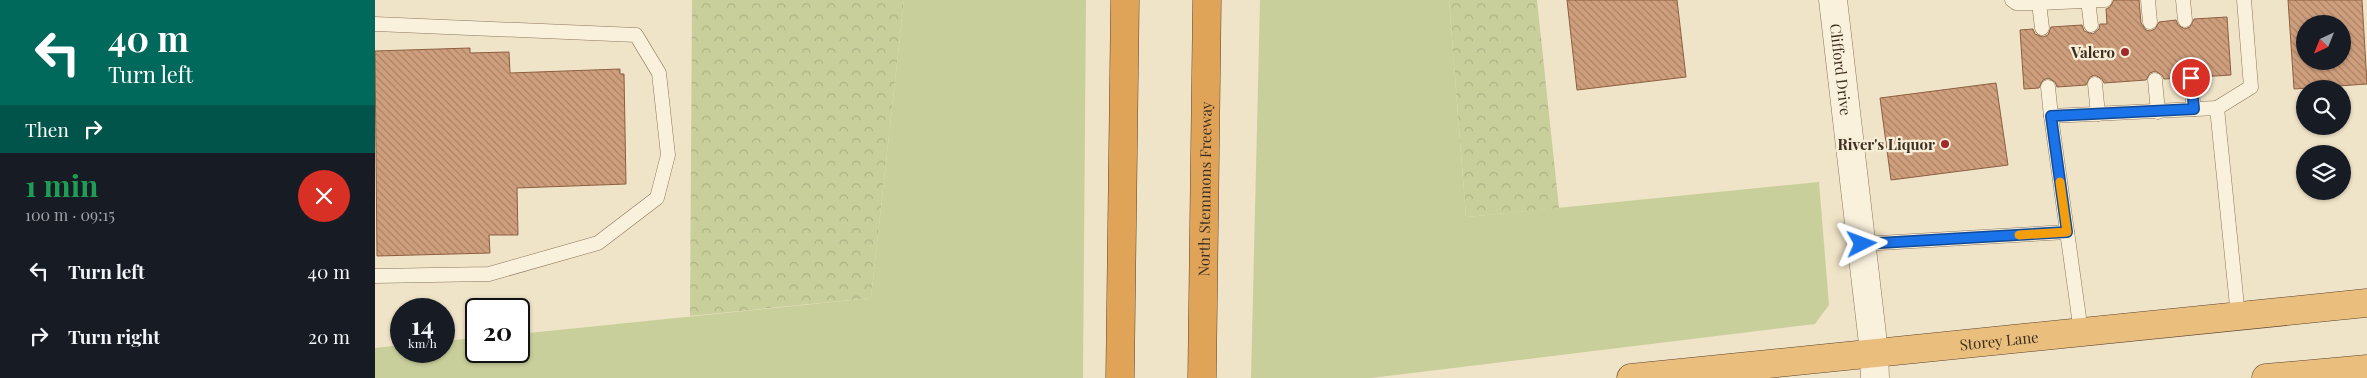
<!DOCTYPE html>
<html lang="en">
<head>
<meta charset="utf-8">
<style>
	body { margin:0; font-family:"Playfair Display",serif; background:#242831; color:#f1f3f6; height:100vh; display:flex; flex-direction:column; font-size:19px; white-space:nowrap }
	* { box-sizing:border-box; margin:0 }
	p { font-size:16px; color:#9ea1a6 }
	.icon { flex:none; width:28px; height:28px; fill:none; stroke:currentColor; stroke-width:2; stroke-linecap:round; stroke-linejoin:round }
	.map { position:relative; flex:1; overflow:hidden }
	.side { display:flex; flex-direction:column; background:#171b24; width:375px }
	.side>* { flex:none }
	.guide { background:#00695c; color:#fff; overflow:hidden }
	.needle { width:32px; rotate:223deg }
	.fabs { position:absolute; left:1921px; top:15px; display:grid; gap:10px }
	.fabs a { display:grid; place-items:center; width:55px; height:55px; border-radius:50%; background:#171b24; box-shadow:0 1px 4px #0004; font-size:25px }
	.speed { position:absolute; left:15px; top:298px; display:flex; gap:10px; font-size:25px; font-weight:700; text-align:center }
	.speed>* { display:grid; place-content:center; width:65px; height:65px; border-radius:50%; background:#171b24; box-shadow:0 1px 4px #0004; line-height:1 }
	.speed small { font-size:12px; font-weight:400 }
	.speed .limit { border:2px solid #111; border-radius:8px; background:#fff; color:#111 }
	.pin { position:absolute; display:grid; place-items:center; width:42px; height:42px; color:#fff; margin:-21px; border:2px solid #fff; border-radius:50%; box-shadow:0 1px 5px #0007 }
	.me { position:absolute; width:55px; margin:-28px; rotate:87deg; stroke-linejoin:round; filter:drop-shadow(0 0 4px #0008) }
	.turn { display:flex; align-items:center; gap:18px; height:105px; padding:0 25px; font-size:22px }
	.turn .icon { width:65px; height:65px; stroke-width:2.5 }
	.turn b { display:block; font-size:35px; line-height:42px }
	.then { display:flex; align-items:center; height:48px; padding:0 25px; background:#0003; gap:10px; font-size:19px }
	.round { display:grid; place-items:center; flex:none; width:52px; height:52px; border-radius:26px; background:#242831 }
	.headline { display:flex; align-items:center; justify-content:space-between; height:85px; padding:0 25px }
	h1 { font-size:30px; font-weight:700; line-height:38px; color:#1e9e55 }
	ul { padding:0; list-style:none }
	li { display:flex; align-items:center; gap:15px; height:65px; padding:0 25px }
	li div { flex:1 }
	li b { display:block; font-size:19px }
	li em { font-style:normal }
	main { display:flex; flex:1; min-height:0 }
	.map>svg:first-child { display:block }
	.green { fill:#c9cf9b }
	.forest { fill:url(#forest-crowns) }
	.building { fill:url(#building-back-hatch); stroke:#8d5f41; fill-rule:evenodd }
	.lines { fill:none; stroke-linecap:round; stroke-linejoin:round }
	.service-casing { stroke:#8d765c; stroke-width:15 }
	.minor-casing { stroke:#8d765c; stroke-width:29 }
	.trunk-casing { stroke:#5b4430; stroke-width:29 }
	.motorway-casing { stroke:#5b4430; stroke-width:29 }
	.service { stroke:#faf1dc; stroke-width:14 }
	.minor { stroke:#faf1dc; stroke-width:28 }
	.trunk { stroke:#eabe7c; stroke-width:28 }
	.motorway { stroke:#e0a458; stroke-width:28 }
	.route-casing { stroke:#114b97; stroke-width:12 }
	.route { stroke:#1a73e8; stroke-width:9 }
	.slow { stroke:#f59e0b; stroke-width:9 }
	.poi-dot { fill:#9e2a2b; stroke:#f7eed8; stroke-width:2 }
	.labels { text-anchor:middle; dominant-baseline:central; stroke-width:4.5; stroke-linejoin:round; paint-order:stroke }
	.poi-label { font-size:15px; font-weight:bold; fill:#3d2e20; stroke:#f7eed8; text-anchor:end }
	.street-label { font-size:15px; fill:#3d2e20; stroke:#f7eed8 }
</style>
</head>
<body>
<main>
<section class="side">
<div class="guide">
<div class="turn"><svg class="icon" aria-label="left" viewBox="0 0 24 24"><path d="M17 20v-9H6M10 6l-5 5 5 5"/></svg><div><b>40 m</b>Turn left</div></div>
<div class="then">Then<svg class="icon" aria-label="right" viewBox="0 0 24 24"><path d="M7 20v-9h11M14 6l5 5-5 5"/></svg></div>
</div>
<div class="headline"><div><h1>1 min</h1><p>100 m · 09:15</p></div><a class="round" style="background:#d93025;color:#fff"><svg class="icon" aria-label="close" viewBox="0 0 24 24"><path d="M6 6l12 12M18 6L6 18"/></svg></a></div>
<ul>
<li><svg class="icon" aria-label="left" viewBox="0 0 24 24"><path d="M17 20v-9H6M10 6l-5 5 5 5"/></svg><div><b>Turn left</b></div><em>40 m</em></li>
<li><svg class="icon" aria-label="right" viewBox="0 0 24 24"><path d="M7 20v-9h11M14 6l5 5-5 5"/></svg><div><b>Turn right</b></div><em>20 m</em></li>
</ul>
</section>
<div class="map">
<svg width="1992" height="378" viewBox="0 0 1992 378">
	<defs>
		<pattern id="forest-crowns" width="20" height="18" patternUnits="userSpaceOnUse" patternTransform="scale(1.25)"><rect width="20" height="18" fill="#c9cf9b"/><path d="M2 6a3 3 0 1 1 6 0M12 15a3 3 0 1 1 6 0" fill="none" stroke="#aeb285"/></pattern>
		<pattern id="building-back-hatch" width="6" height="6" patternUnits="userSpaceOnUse" patternTransform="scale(1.25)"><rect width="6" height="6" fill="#cf9f7d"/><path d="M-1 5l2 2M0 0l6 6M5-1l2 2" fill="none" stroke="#a98266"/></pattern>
	</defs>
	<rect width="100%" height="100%" fill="#f0e4c8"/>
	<g class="green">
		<polygon points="529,0 711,0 708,378 0,378 0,348 26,345 26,351 69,351 69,341 101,338 101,351 144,351 144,334 496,298"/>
		<polygon points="885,0 1074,0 1091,217 1444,182 1454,305 1440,324 996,378 876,378"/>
	</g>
	<g class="forest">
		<polygon points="317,0 529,0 496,298 315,316"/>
		<polygon points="1074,0 1162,0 1184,208 1091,217"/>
	</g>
	<g class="building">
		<polygon points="1192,0 1302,0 1311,77 1202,90"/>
		<polygon points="1739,0 1764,0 1766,23 1771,30 1775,31 1780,29 1784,22 1801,20 1803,25 1810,29 1815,27 1819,19 1852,17 1856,75 1824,77 1822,72 1814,69 1809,71 1806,78 1789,79 1787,75 1780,71 1775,73 1771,80 1729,83 1727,79 1720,75 1715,77 1711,85 1682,87 1680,82 1673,78 1668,80 1664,88 1649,89 1645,30 1658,29 1660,34 1668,37 1673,35 1676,27 1707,25 1709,31 1718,34 1724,29 1725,24 1732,24 1731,9 1735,7"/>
		<path d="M 1913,0 L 1987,0 L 1992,84 L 1919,89 ZM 1930,24 L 1968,24 L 1968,61 L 1930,61 Z"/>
		<polygon points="95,48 95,53 134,52 135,73 245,69 245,74 249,74 251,184 142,188 143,235 114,235 115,253 2,256 0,51"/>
		<polygon points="1621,83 1633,165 1516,180 1505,98"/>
	</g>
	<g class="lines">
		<defs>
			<g id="service">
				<polyline points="1637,0 1641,3 1664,3"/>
				<polyline points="1713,0 1716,25"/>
				<polyline points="1773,0 1775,22"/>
				<polyline points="1808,0 1810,20"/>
				<polyline points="0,24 261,35 284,73 293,155 282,198 223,243 114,274 0,276"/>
				<polyline points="1667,28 1664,3 1730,0"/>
				<polyline points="1815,78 1819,109"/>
				<polyline points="1780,80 1783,112"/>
				<polyline points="1720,84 1723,114"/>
				<polyline points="1673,87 1676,116"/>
				<polyline points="1842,108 1876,87 1869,0"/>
				<polyline points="1487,244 1692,232"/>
				<polyline points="1706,332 1676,116 1842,108 1863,316"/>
			</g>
			<g id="minor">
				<path id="s1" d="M 1458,0 L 1499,352 L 1500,378"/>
			</g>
			<g id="trunk">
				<path id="s2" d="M 1256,378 L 1992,303"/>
				<polyline points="1891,378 1992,369"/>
			</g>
			<g id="motorway">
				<polyline points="745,378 750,0"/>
				<path id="s3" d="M 827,378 L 832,0"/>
			</g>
		</defs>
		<use href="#service" class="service-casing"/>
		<use href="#minor" class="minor-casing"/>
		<use href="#trunk" class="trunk-casing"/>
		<use href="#motorway" class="motorway-casing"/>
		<use href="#service" class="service"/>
		<use href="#minor" class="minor"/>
		<use href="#trunk" class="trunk"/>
		<use href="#motorway" class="motorway"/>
	</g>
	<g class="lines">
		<defs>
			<polyline id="route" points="1487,244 1692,232 1676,116 1819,109 1816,78"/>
		</defs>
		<use href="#route" class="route-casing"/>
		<use href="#route" class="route"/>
		<polyline class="slow" points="1644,235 1692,232 1685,182"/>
	</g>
	<g class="poi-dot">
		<circle cx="1750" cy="52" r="5"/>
		<circle cx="1570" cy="144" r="5"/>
	</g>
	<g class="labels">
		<g class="poi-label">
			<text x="1740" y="52">Valero</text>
			<text x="1560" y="144">River's Liquor</text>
		</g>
		<g class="street-label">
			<text stroke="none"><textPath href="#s1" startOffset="70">Clifford Drive</textPath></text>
			<text stroke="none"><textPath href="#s3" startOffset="189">North Stemmons Freeway</textPath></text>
			<text stroke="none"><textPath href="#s2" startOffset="370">Storey Lane</textPath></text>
		</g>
	</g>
</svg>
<div class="fabs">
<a><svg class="needle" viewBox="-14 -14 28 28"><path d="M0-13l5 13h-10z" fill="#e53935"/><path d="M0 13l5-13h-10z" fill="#9ea1a6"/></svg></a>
<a><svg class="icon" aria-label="search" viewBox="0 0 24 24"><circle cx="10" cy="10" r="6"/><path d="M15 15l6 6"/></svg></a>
<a><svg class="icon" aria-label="layers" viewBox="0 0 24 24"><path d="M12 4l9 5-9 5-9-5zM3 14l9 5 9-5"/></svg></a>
</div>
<div class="speed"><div>14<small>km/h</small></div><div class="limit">20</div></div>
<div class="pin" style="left:1816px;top:78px;background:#d93025"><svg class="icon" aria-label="arrive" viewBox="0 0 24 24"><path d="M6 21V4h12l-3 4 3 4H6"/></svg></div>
<svg class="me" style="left:1487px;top:244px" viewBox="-20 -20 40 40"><path d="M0-17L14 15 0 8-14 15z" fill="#1a73e8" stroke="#fff" stroke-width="4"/></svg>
</div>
</main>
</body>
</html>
